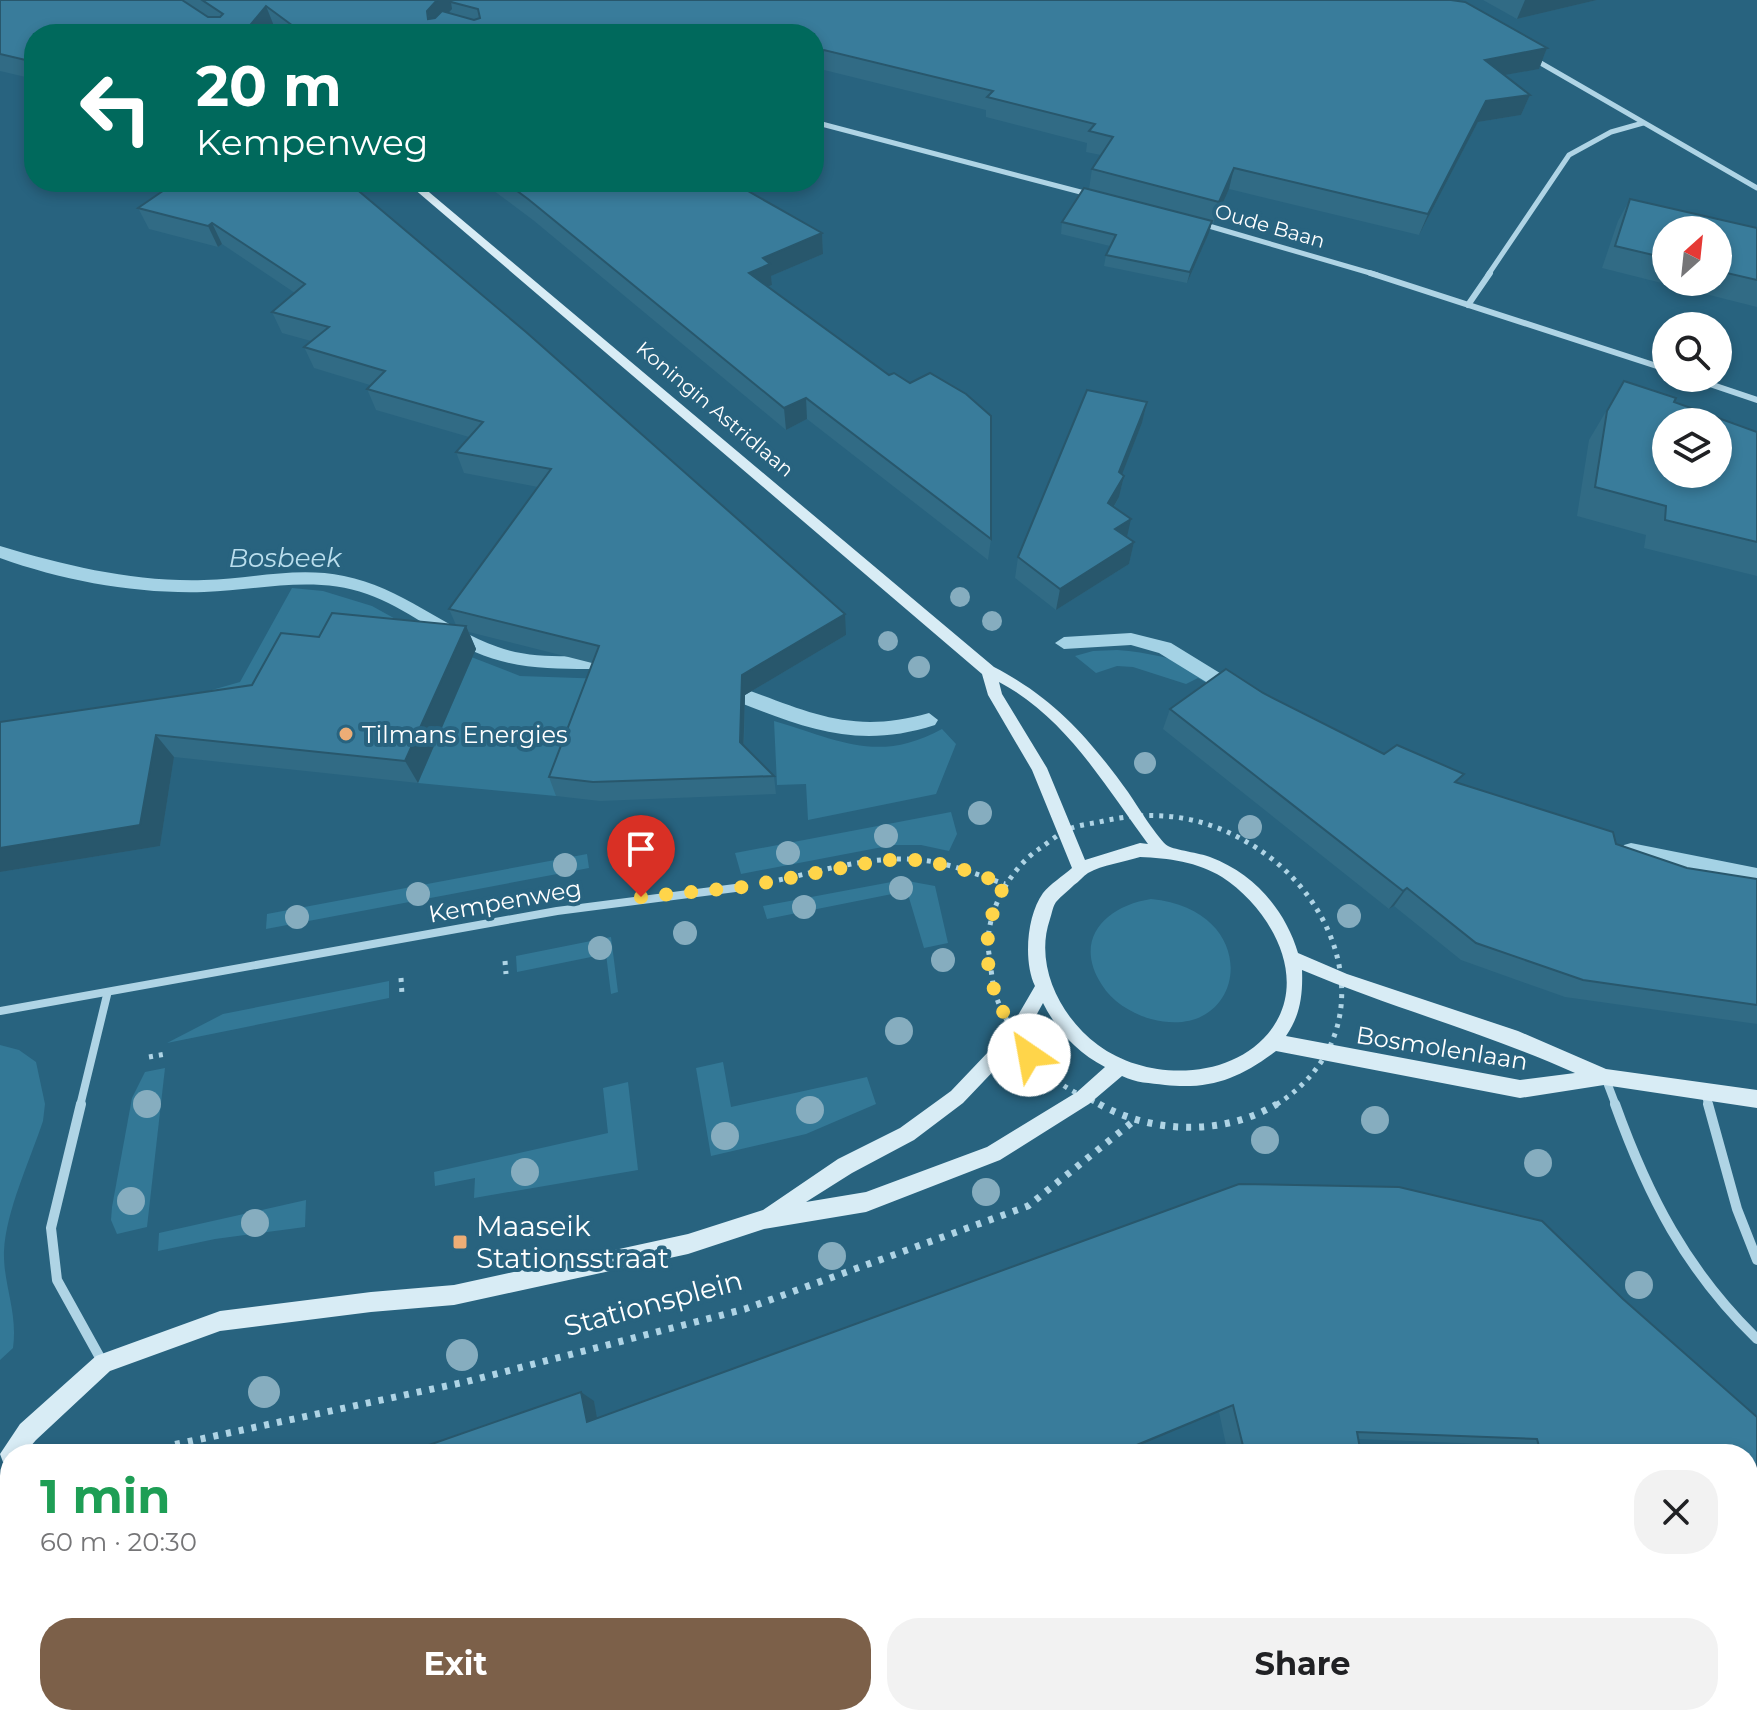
<!DOCTYPE html>
<html lang="en">
<head>
<meta charset="utf-8">
<style>
	body { margin:0; font-family:Montserrat,sans-serif; background:#f2f2f2; color:#202124; height:100vh; display:flex; flex-direction:column; font-size:30px; white-space:nowrap }
	* { box-sizing:border-box; margin:0 }
	p { font-size:26px; color:#757577 }
	.icon { flex:none; width:44px; height:44px; fill:none; stroke:currentColor; stroke-width:2; stroke-linecap:round; stroke-linejoin:round }
	.map { position:relative; flex:1; overflow:hidden }
	.panel { position:absolute; left:0px; top:1444px; width:1758px; height:282px; display:flex; flex-direction:column; background:#fff; border-radius:32px 32px 0 0; box-shadow:0 4px 12px #0003 }
	.panel>* { flex:none }
	.top-card { position:absolute; left:24px; top:24px; width:800px; height:168px; border-radius:32px; box-shadow:0 4px 12px #0003; background:#00695c; color:#fff; overflow:hidden }
	.needle { width:52px; rotate:27deg }
	.tools { position:absolute; left:1652px; top:216px; display:grid; gap:16px }
	.tools a { display:grid; place-items:center; width:80px; height:80px; border-radius:50%; background:#fff; box-shadow:0 4px 12px #0003; font-size:40px }
	.pin { position:absolute; display:grid; place-items:center; width:68px; height:68px; color:#fff; margin:-82px -34px; border-radius:50% 50% 50% 0; rotate:-45deg; box-shadow:0 0 8px #0007 }
	.pin .icon { rotate:45deg }
	.me { position:absolute; width:88px; margin:-44px; rotate:327deg; stroke-linejoin:round; filter:drop-shadow(0 0 6px #0008) }
	.turn { display:flex; align-items:center; gap:28px; height:168px; padding:0 40px; font-size:36px }
	.turn .icon { width:104px; height:104px; stroke-width:2.5 }
	.turn b { display:block; font-size:56px; line-height:68px }
	.round { display:grid; place-items:center; flex:none; width:84px; height:84px; border-radius:32px; background:#f2f2f2 }
	.overview { display:flex; align-items:center; justify-content:space-between; height:136px; padding:0 40px }
	h1 { font-size:48px; font-weight:700; line-height:60px; color:#1e9e55 }
	.button { display:flex; gap:16px; margin-top:auto; padding:16px 40px }
	.button a { flex:1; height:92px; border-radius:32px; background:#7c6049; color:#fff; font-size:32px; font-weight:700; line-height:92px; text-align:center }
	.button a+a { background:#f2f2f2; color:#202124 }
	.map>svg:first-child { display:block }
	.green { fill:#337896 }
	.lines { fill:none; stroke-linecap:round; stroke-linejoin:round }
	.stream { fill:#a4d2e5; fill-rule:evenodd }
	.path-far1 { stroke:#afd4e5; stroke-width:5; stroke-dasharray:4 6; stroke-linecap:butt }
	.path { stroke:#afd4e5; stroke-width:7; stroke-dasharray:5 8; stroke-linecap:butt }
	.street-far3 { stroke:#afd4e5; stroke-width:5 }
	.street-far2 { stroke:#afd4e5; stroke-width:6 }
	.street-far1 { stroke:#afd4e5; stroke-width:8 }
	.street { stroke:#afd4e5; stroke-width:10 }
	.secondary { fill:#d8ecf5; fill-rule:evenodd }
	.tree { fill:#86adbf }
	.wall { fill:#316b85; fill-rule:evenodd }
	.shaded-wall { fill:#28576c }
	.building { fill:#397c9b; stroke:#28576c; stroke-width:2; fill-rule:evenodd }
	.route { stroke:#ffd54a; stroke-width:14; stroke-dasharray:0 25.2 }
	.poi-dot { fill:#ecad76; stroke:#28637f; stroke-width:3 }
	.labels { text-anchor:middle; dominant-baseline:central; stroke-width:8; stroke-linejoin:round; paint-order:stroke }
	.far-street-label { font-size:20px; fill:#fff; stroke:#28637f }
	.poi-label { font-size:24px; fill:#fff; stroke:#28637f; text-anchor:start }
	.street-label { font-size:24px; fill:#fff; stroke:#28637f }
	.water-label { font-size:26px; font-style:italic; fill:#badeed; stroke:#28637f }
	.near-poi-label { font-size:28px; fill:#fff; stroke:#28637f; text-anchor:start }
	.near-street-label { font-size:28px; fill:#fff; stroke:#28637f }
</style>
</head>
<body>
<div class="map">
<svg width="1757" height="1725" viewBox="0 0 1757 1725">
	<rect width="100%" height="100%" fill="#28637f"/>
	<g class="green">
		<polygon points="292,588 323,591 372,606 448,648 520,676 636,680 577,742 556,796 418,783 269,705 187,697 240,682"/>
		<path d="M 1117,650 C 1185,655 1223,679 1281,709 L 1218,690 L 1198,678 L 1186,684 L 1133,667 L 1117,666 L 1096,673 L 1075,656 L 1093,651 Z"/>
		<path d="M 774,721 C 839,740 878,764 942,729 L 956,744 L 936,794 L 808,820 L 806,784 L 777,785 Z"/>
		<polygon points="951,812 957,834 949,851 921,845 893,845 741,874 735,853"/>
		<polygon points="587,854 589,868 266,929 267,914"/>
		<polygon points="902,880 935,886 948,943 924,948 907,891 767,919 763,906"/>
		<path d="M 1151,899 C 1267,910 1247,1045 1151,1019 C 1133,1014 1112,1002 1102,985 C 1072,939 1106,906 1151,899 Z"/>
		<polygon points="611,937 618,992 611,994 606,954 517,972 516,956"/>
		<polygon points="389,981 389,998 167,1043 223,1014"/>
		<path d="M 0,1045 L 19,1050 L 36,1062 L 45,1104 L 43,1121 C 30,1160 6,1211 4,1251 C 3,1285 18,1311 13,1348 L 0,1360 Z"/>
		<polygon points="723,1062 731,1107 867,1077 876,1104 806,1134 711,1156 696,1068"/>
		<polygon points="165,1068 147,1227 117,1234 111,1220 112,1207 132,1098 145,1072"/>
		<polygon points="628,1082 638,1170 474,1198 475,1178 435,1186 434,1172 608,1133 603,1088"/>
		<polygon points="306,1200 305,1227 215,1239 158,1251 159,1233"/>
	</g>
	<g class="lines">
		<g class="stream">
			<path d="M 0,546 C 67,566 133,582 204,580 C 250,579 297,566 344,576 C 401,587 444,628 498,647 C 534,660 575,655 613,656 L 622,663 C 615,673 600,669 588,669 C 549,669 511,668 475,652 C 438,635 406,608 367,594 C 314,575 259,590 204,592 C 136,594 64,581 0,558 Z"/>
			<polygon points="1131,633 1171,643 1241,686 1244,691 1241,696 1229,696 1159,653 1131,645 1064,649 1055,643 1064,637"/>
			<path d="M 718,680 C 798,705 842,738 929,713 L 938,720 L 935,725 C 848,753 793,722 712,692 L 709,687 L 712,682 Z"/>
			<polygon points="1631,843 1757,868 1757,886 1624,857 1621,851 1624,845"/>
		</g>
		<g class="path-far1">
			<path d="M 779,880 C 825,870 873,855 921,860 C 950,863 978,875 1005,884"/>
			<polyline points="505,961 506,974"/>
			<polyline points="401,978 402,995"/>
			<polyline points="149,1057 166,1054"/>
			<path d="M 1103,1106 C 1089,1099 1072,1092 1060,1083 C 1033,1062 1007,1028 996,996 C 992,983 991,967 989,954 C 983,917 1009,869 1039,849 C 1048,843 1058,834 1069,829 C 1078,825 1089,824 1099,822 C 1150,810 1198,814 1245,841 C 1347,897 1386,1038 1274,1106"/>
		</g>
		<g class="path">
			<path d="M 1099,1104 C 1153,1134 1223,1136 1277,1104"/>
			<polyline points="151,1454 173,1445 465,1382 745,1309 1028,1206 1135,1120"/>
			<polyline points="0,1592 10,1580"/>
		</g>
		<g class="street-far3">
			<polyline points="1532,58 1757,188"/>
			<polyline points="814,122 1092,195"/>
			<polyline points="1202,224 1377,275"/>
			<polyline points="1488,275 1569,155 1611,132 1643,123"/>
		</g>
		<g class="street-far2">
			<polyline points="1370,273 1666,369"/>
			<polyline points="1468,305 1490,273"/>
			<polyline points="1692,378 1757,400"/>
		</g>
		<g class="street-far1">
			<polyline points="0,1011 557,911 743,887"/>
			<polyline points="1605,1077 1616,1106"/>
			<polyline points="1705,1093 1709,1106"/>
			<polyline points="80,1106 107,995"/>
		</g>
		<g class="street">
			<polyline points="81,1104 51,1228 57,1280 103,1363"/>
			<path d="M 1615,1104 C 1648,1196 1686,1270 1757,1339"/>
			<polyline points="1708,1104 1737,1209 1757,1260"/>
		</g>
		<path class="secondary" d="M 406,182 L 417,182 L 994,667 C 1054,698 1089,738 1128,792 C 1135,802 1159,841 1168,846 C 1175,850 1200,853 1210,857 C 1253,873 1285,909 1298,953 L 1347,974 L 1518,1031 L 1606,1069 L 1757,1090 L 1757,1108 L 1604,1085 L 1520,1098 L 1276,1051 C 1240,1078 1211,1090 1165,1085 C 1150,1083 1136,1083 1122,1076 L 1089,1104 L 1000,1160 L 866,1212 L 764,1229 L 688,1254 L 454,1305 L 371,1312 L 220,1331 L 110,1371 L 36,1440 L 24,1454 L 10,1454 L 10,1464 L 3,1462 L 0,1454 L 20,1424 L 96,1356 L 220,1311 L 371,1292 L 454,1285 L 688,1234 L 763,1210 L 838,1159 L 900,1128 L 951,1091 L 1010,1029 L 1035,986 C 1023,961 1027,915 1043,893 C 1050,884 1063,876 1072,868 L 1032,770 L 988,695 L 982,674 ZM 999,682 C 1066,717 1105,786 1148,844 L 1140,843 L 1085,860 L 1047,768 L 1002,694 ZM 1140,857 C 1168,858 1198,862 1222,877 C 1268,907 1309,974 1273,1027 C 1236,1080 1149,1083 1098,1045 C 1060,1017 1034,965 1050,919 C 1052,913 1053,906 1056,902 C 1061,896 1069,890 1074,885 C 1079,882 1083,876 1088,873 C 1102,865 1124,862 1140,857 ZM 1302,970 C 1392,1008 1486,1033 1575,1073 L 1520,1080 L 1286,1036 C 1300,1016 1303,995 1302,970 ZM 1043,1003 C 1057,1031 1078,1053 1105,1067 L 1077,1092 L 987,1147 L 866,1192 L 806,1202 L 852,1173 L 914,1140 L 963,1103 L 1022,1041 Z"/>
	</g>
	<g class="tree">
		<circle cx="960" cy="597" r="10"/>
		<circle cx="992" cy="621" r="10"/>
		<circle cx="888" cy="641" r="10"/>
		<circle cx="919" cy="667" r="11"/>
		<circle cx="1145" cy="763" r="11"/>
		<circle cx="980" cy="813" r="12"/>
		<circle cx="1250" cy="827" r="12"/>
		<circle cx="886" cy="836" r="12"/>
		<circle cx="788" cy="853" r="12"/>
		<circle cx="565" cy="865" r="12"/>
		<circle cx="901" cy="888" r="12"/>
		<circle cx="418" cy="894" r="12"/>
		<circle cx="804" cy="907" r="12"/>
		<circle cx="1349" cy="916" r="12"/>
		<circle cx="297" cy="917" r="12"/>
		<circle cx="685" cy="933" r="12"/>
		<circle cx="600" cy="948" r="12"/>
		<circle cx="943" cy="960" r="12"/>
		<circle cx="899" cy="1031" r="14"/>
		<circle cx="147" cy="1104" r="14"/>
		<circle cx="810" cy="1110" r="14"/>
		<circle cx="1375" cy="1120" r="14"/>
		<circle cx="725" cy="1136" r="14"/>
		<circle cx="1265" cy="1140" r="14"/>
		<circle cx="1538" cy="1163" r="14"/>
		<circle cx="525" cy="1172" r="14"/>
		<circle cx="986" cy="1192" r="14"/>
		<circle cx="131" cy="1201" r="14"/>
		<circle cx="255" cy="1223" r="14"/>
		<circle cx="832" cy="1256" r="14"/>
		<circle cx="1639" cy="1285" r="14"/>
		<circle cx="462" cy="1355" r="16"/>
		<circle cx="264" cy="1392" r="16"/>
	</g>
	<g class="wall">
		<polygon points="0,0 1451,0 1547,48 1539,69 1504,75 1530,95 1521,115 1478,122 1419,235 1229,189 1214,223 1212,222 1209,233 1187,283 1104,266 1106,255 1110,246 1061,234 1062,222 1089,189 1092,169 1101,155 1086,152 1087,143 986,117 986,110 824,70 817,76 814,75 814,34 284,34 274,26 34,34 34,79 0,71"/>
		<polygon points="1483,0 1597,0 1517,19"/>
		<polygon points="176,182 846,635 745,695 744,745 774,776 776,794 600,801 556,796 549,777 592,663 469,632 476,649 418,783 174,757 160,846 0,872 0,722 252,685 319,637 456,625 449,609 538,487 464,473 456,452 469,437 376,410 367,389 370,385 314,368 304,347 311,341 282,333 272,312 295,293 222,244 218,247 149,229 138,208"/>
		<polygon points="482,182 732,182 822,233 823,254 771,276 772,285 768,287 991,539 988,560 807,419 786,430 533,220"/>
		<path d="M 1630,199 L 1757,228 L 1757,307 L 1602,268 L 1618,221 ZM 1666,230 L 1718,230 L 1718,282 L 1666,282 Z"/>
		<polygon points="1624,381 1674,402 1757,432 1757,576 1644,548 1646,535 1577,516 1589,440"/>
		<polygon points="1147,402 1142,423 1122,474 1124,476 1119,497 1114,507 1126,537 1134,542 1129,564 1056,610 1015,578 1018,557"/>
		<polygon points="1263,693 1384,754 1616,844 1687,868 1757,879 1757,1024 1565,997 1461,960 1394,906 1389,909 1163,729 1170,709"/>
		<polygon points="1623,1299 1757,1417 1757,1715 1748,1706 1748,1454 1512,1454 1510,1445 1359,1439 1361,1454 1228,1454 1219,1412 1119,1454 403,1454 594,1401 597,1418"/>
	</g>
	<g class="shaded-wall">
		<polygon points="437,0 461,0 451,2 452,9 432,31 433,34 427,11"/>
		<polygon points="1525,0 1597,0 1517,19"/>
		<polygon points="266,6 274,26 267,34 243,34"/>
		<polygon points="1547,48 1539,69 1477,80 1485,60"/>
		<polygon points="824,50 824,70 817,76 816,56"/>
		<polygon points="1530,95 1521,115 1478,122 1419,235 1428,214 1486,101"/>
		<polygon points="1234,168 1229,189 1214,223 1219,202"/>
		<polygon points="1212,221 1209,233 1187,283 1190,272"/>
		<polygon points="212,223 222,244 218,247 208,226"/>
		<polygon points="822,233 823,254 771,276 772,285 751,294 749,273 763,258"/>
		<polygon points="806,398 807,419 786,430 784,408"/>
		<polygon points="1147,402 1142,423 1116,490 1124,476 1119,497 1104,524 1108,503 1119,472"/>
		<polygon points="1131,519 1126,541 1115,529"/>
		<polygon points="1134,542 1129,564 1056,610 1060,589"/>
		<polygon points="845,614 846,635 745,695 743,761 740,742 742,675"/>
		<polygon points="466,626 476,649 418,783 405,761"/>
		<polygon points="156,735 174,757 160,846 0,872 0,848"/>
		<polygon points="1407,888 1394,906 1389,909 1403,891"/>
		<polygon points="581,1392 594,1401 599,1429 587,1422"/>
		<polygon points="1233,1405 1219,1412 1119,1454 1115,1454"/>
	</g>
	<g class="building">
		<polygon points="0,0 182,0 208,17 220,17 223,14 202,0 437,0 427,11 428,19 435,18 442,11 474,20 480,18 478,9 451,2 452,0 1451,0 1465,2 1547,48 1485,60 1530,95 1486,101 1428,214 1234,168 1219,202 1092,169 1113,137 1089,131 1095,124 987,97 993,91 824,50 816,56 814,56 814,34 304,34 266,6 243,34 34,34 34,62 0,54"/>
		<polygon points="176,182 348,182 526,332 845,614 742,675 740,742 774,776 593,782 549,777 599,646 449,609 551,469 456,452 483,422 367,389 385,371 304,347 329,327 272,312 305,284 212,223 208,226 138,208"/>
		<polygon points="505,182 732,182 822,233 763,258 770,264 749,273 889,375 894,373 910,383 930,373 966,394 991,416 991,539 806,398 784,408 528,199"/>
		<polygon points="1084,188 1212,221 1190,272 1106,255 1116,235 1062,222"/>
		<polygon points="1630,199 1757,228 1757,280 1718,271 1718,230 1666,230 1666,258 1615,246"/>
		<path d="M 1624,381 L 1676,398 L 1674,402 L 1757,432 L 1757,542 L 1665,520 L 1666,506 L 1595,487 L 1607,411 ZM 1666,422 L 1718,422 L 1718,474 L 1666,474 Z"/>
		<polygon points="1087,390 1147,402 1119,472 1124,476 1108,503 1131,519 1115,529 1134,542 1060,589 1018,557"/>
		<polygon points="332,613 466,626 405,761 156,735 140,825 0,848 0,722 252,685 281,633 319,637"/>
		<polygon points="1226,669 1263,693 1384,754 1397,745 1464,774 1455,782 1613,832 1616,844 1687,868 1757,879 1757,1005 1583,980 1476,943 1407,888 1403,891 1170,709"/>
		<polygon points="1239,1184 1399,1187 1542,1221 1623,1299 1757,1417 1757,1679 1748,1670 1748,1454 1541,1454 1537,1439 1357,1432 1361,1454 1245,1454 1233,1405 1115,1454 403,1454 581,1392 587,1422"/>
		<polygon points="10,1600 10,1716 552,1716 529,1725 0,1725 0,1653"/>
		<polygon points="677,1716 938,1716 941,1725 679,1725"/>
	</g>
	<g class="lines">
		<path class="route" d="M 641,897 L 743,887 L 884,860 L 921,860 L 959,868 L 1005,884 C 971,948 990,999 1029,1055"/>
	</g>
	<g class="poi-dot">
		<circle cx="346" cy="734" r="8"/>
		<rect x="452" y="1234" width="16" height="16" rx="4"/>
	</g>
	<g class="labels">
		<g class="far-street-label">
			<text transform="translate(1270 226) rotate(16)">Oude Baan</text>
			<text transform="translate(715 409) rotate(40)">Koningin Astridlaan</text>
		</g>
		<g class="poi-label">
			<text x="362" y="734">Tilmans Energies</text>
		</g>
		<g class="street-label">
			<text transform="translate(505 901) rotate(-10)">Kempenweg</text>
			<text transform="translate(1442 1048) rotate(9)">Bosmolenlaan</text>
		</g>
		<g class="water-label">
			<text x="285" y="558">Bosbeek</text>
		</g>
		<g class="near-poi-label">
			<text x="476" y="1226">Maaseik<tspan x="476" dy="32">Stationsstraat</tspan></text>
		</g>
		<g class="near-street-label">
			<text transform="translate(653 1303) rotate(-15)">Stationsplein</text>
		</g>
	</g>
</svg>
<div class="tools">
<a><svg class="needle" viewBox="-14 -14 28 28"><path d="M0-13l5 13h-10z" fill="#e53935"/><path d="M0 13l5-13h-10z" fill="#757577"/></svg></a>
<a><svg class="icon" aria-label="search" viewBox="0 0 24 24"><circle cx="10" cy="10" r="6"/><path d="M15 15l6 6"/></svg></a>
<a><svg class="icon" aria-label="layers" viewBox="0 0 24 24"><path d="M12 4l9 5-9 5-9-5zM3 14l9 5 9-5"/></svg></a>
</div>
<div class="pin" style="left:641px;top:897px;background:#d93025"><svg class="icon" aria-label="arrive" viewBox="0 0 24 24"><path d="M6 21V4h12l-3 4 3 4H6"/></svg></div>
<svg class="me" style="left:1029px;top:1055px" viewBox="-20 -20 40 40"><circle r="19" fill="#fff"/><path d="M0-13L10 11 0 6-10 11z" fill="#ffd54a"/></svg>
<div class="top-card">
<div class="turn"><svg class="icon" aria-label="left" viewBox="0 0 24 24"><path d="M17 20v-9H6M10 6l-5 5 5 5"/></svg><div><b>20 m</b>Kempenweg</div></div>
</div>
<section class="panel">
<div class="overview"><div><h1>1 min</h1><p>60 m · 20:30</p></div><a class="round"><svg class="icon" aria-label="close" viewBox="0 0 24 24"><path d="M6 6l12 12M18 6L6 18"/></svg></a></div>
<div class="button"><a>Exit</a><a>Share</a></div>
</section>
</div>
</body>
</html>
